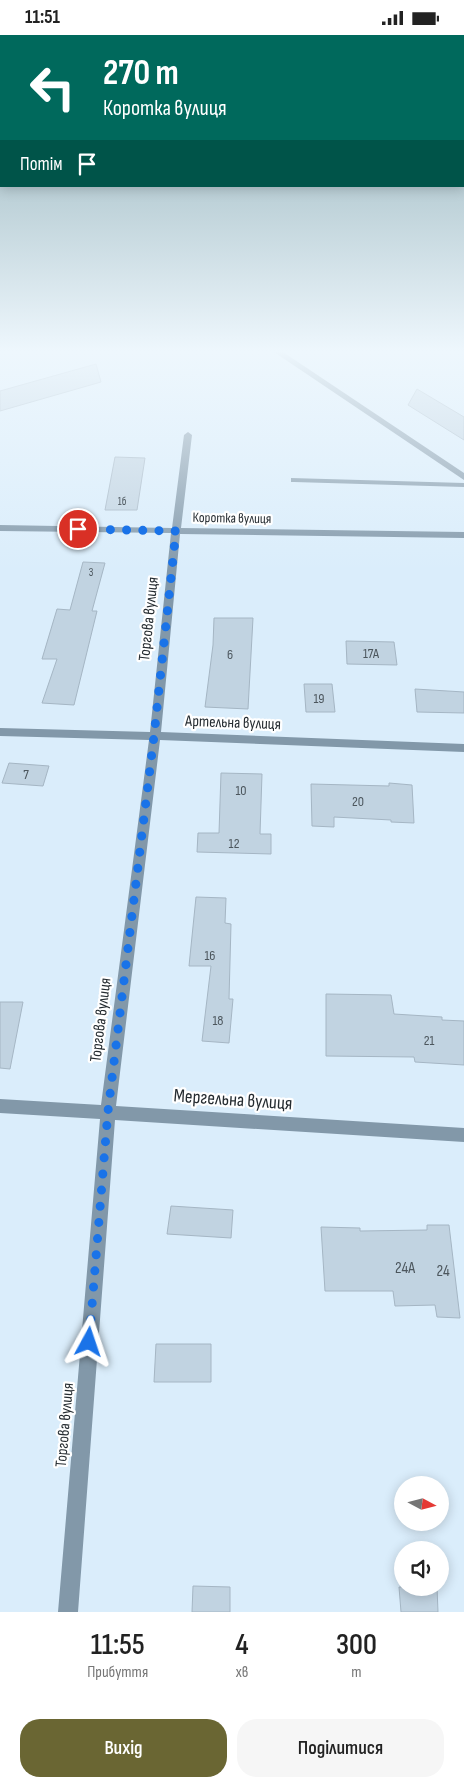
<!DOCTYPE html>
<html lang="uk">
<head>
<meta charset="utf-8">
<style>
	body { margin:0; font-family:"Sofia Sans Condensed",sans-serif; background:#f6f6f6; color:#222; height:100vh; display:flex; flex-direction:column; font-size:19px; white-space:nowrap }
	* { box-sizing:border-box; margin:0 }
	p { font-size:16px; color:#767676 }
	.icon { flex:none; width:28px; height:28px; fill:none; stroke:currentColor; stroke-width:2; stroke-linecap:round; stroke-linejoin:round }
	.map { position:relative; height:1577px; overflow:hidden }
	.drawer { display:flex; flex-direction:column; background:#fff; flex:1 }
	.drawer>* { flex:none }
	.guide { position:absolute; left:0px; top:0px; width:465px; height:152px; box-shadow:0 2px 12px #0003; background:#00695c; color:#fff; overflow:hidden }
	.needle { width:32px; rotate:97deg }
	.buttons { position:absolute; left:394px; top:1441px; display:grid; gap:10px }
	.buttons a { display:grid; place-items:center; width:55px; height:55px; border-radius:50%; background:#fff; box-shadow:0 2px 12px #0003; font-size:25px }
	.pin { position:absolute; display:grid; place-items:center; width:42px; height:42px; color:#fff; margin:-21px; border:2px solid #fff; border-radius:50%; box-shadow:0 1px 5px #0007 }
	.me { position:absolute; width:55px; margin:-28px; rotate:5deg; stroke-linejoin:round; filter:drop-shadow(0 0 4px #0008) }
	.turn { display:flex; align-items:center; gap:18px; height:105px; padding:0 20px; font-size:22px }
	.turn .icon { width:65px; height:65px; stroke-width:2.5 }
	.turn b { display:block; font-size:35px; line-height:42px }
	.then { display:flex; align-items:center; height:48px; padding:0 20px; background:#0003; gap:10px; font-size:19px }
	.eta { display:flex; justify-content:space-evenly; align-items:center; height:85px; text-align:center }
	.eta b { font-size:30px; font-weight:600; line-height:35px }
	.cta { display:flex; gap:10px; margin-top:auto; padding:10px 20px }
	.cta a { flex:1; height:58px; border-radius:20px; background:#6a6633; color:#fff; font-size:20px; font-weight:600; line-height:58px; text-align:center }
	.cta a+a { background:#f6f6f6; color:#222 }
	.status { display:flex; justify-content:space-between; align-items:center; height:35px; padding:0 25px; background:#fff; direction:ltr }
	.status svg { height:14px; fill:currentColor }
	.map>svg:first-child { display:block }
	.building { fill:#c1d3e1; stroke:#a5b6c4 }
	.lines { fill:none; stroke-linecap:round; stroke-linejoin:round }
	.service { fill:#8298a9; fill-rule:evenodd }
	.minor { fill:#8298a9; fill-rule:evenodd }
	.route { stroke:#1a73e8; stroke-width:9; stroke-dasharray:0 16.2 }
	.labels { text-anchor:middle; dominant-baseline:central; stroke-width:4.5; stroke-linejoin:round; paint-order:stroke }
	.far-number-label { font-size:11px; fill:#4c565d }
	.far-street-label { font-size:14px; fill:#252c31; stroke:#fff }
	.number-label { font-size:14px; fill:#4c565d }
	.street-label { font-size:16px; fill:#252c31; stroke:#fff }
	.near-number-label { font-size:16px; fill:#4c565d }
	.near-street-label { font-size:19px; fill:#252c31; stroke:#fff }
</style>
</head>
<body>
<div class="status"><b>11:51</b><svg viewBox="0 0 49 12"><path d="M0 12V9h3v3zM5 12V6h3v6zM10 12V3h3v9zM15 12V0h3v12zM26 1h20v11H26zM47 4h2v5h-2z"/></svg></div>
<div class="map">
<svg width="464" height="1577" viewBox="0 0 464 1577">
	<rect width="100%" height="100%" fill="#daedfb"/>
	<g class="building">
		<polygon points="96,329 101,347 0,376 0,356"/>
		<polygon points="417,354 464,382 464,405 408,370"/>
		<polygon points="115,422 145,423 137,475 105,475"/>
		<polygon points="83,527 105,528 92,576 97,576 74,670 42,668 57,624 42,624 57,574 70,575"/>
		<polygon points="214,583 253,583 248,674 205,672 213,610"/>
		<polygon points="346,606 394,607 397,630 347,629"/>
		<polygon points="304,649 332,649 335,677 306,677"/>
		<polygon points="415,654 464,657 464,678 417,677"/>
		<polygon points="9,728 49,731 43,751 2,748"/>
		<polygon points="221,738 262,739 260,799 271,799 271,819 197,817 198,798 219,798"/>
		<polygon points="389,748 412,750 414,788 391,787 391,785 334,782 334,792 312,791 311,749 389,751"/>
		<polygon points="196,862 226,863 225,888 231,889 229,964 233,964 229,1008 202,1006 211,931 189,931"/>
		<polygon points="326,959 391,960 394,979 442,982 442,985 464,986 464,1030 415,1027 414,1022 326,1021"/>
		<polygon points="0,967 23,967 10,1034 0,1033"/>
		<polygon points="171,1171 233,1175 231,1203 167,1199"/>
		<polygon points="427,1190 449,1190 460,1283 437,1282 435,1270 395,1271 393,1256 325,1256 321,1192 360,1193 360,1196 427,1195"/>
		<polygon points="156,1309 211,1309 211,1347 154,1347"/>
		<polygon points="193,1551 230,1552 230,1577 192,1577"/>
		<polygon points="399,1552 437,1552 438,1577 401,1577"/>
	</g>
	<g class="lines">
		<polygon class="service" points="291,443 464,448 464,452 294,447 291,447"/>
		<g class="minor">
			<polygon points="271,315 280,315 464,438 464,445"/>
			<polygon points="188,397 192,400 181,493 464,497 464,503 180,499 161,697 464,709 464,717 160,705 116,1071 464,1093 464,1107 115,1085 78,1577 58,1577 100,1084 0,1078 0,1064 101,1070 149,705 0,701 0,693 150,697 171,498 0,496 0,490 172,493 184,400"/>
		</g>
	</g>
	<linearGradient id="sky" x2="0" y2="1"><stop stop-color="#89a9b1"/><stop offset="0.59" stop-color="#eef7fd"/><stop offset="1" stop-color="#eef7fd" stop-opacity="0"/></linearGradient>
	<rect width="464" height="536" fill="url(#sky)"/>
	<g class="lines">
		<polyline class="route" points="78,494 176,496 154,701 108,1076 89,1307"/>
	</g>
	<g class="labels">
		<g class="far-number-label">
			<text x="122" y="466">1б</text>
			<text x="91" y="537">3</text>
		</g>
		<g class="far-street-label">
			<text transform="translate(232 483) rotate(1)">Коротка вулиця</text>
		</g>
		<g class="number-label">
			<text x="371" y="618">17А</text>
			<text x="230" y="619">6</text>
			<text x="319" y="663">19</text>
			<text x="26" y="739">7</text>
			<text x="241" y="755">10</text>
			<text x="358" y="766">20</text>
			<text x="234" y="808">12</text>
			<text x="210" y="920">16</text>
			<text x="218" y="985">18</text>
			<text x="429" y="1005">21</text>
		</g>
		<g class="street-label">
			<text transform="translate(149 584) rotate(-84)">Торгова вулиця</text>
			<text transform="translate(233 688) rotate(2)">Артельна вулиця</text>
			<text transform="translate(101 985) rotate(-83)">Торгова вулиця</text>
			<text transform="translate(65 1390) rotate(-85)">Торгова вулиця</text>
		</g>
		<g class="near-number-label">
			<text x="405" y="1233">24А</text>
			<text x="443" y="1236">24</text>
		</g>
		<g class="near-street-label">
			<text transform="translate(233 1065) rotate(4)">Мергельна вулиця</text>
		</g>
	</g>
</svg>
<div class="buttons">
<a><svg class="needle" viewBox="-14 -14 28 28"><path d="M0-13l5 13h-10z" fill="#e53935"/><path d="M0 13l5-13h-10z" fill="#767676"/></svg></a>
<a><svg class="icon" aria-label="sound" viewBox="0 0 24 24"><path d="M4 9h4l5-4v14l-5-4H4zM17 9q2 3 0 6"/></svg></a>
</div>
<div class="pin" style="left:78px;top:494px;background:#d93025"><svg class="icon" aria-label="arrive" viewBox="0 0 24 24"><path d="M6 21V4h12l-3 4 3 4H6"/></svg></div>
<svg class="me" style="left:89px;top:1307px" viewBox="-20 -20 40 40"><path d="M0-17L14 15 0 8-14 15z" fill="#1a73e8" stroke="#fff" stroke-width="4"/></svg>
<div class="guide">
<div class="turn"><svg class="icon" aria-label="left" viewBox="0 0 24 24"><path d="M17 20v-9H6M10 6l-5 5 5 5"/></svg><div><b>270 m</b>Коротка вулиця</div></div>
<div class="then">Потім<svg class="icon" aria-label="arrive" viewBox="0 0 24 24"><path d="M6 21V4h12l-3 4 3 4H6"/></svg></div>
</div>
</div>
<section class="drawer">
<div class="eta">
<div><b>11:55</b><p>Прибуття</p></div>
<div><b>4</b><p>хв</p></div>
<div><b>300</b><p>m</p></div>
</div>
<div class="cta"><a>Вихід</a><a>Поділитися</a></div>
</section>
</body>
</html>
